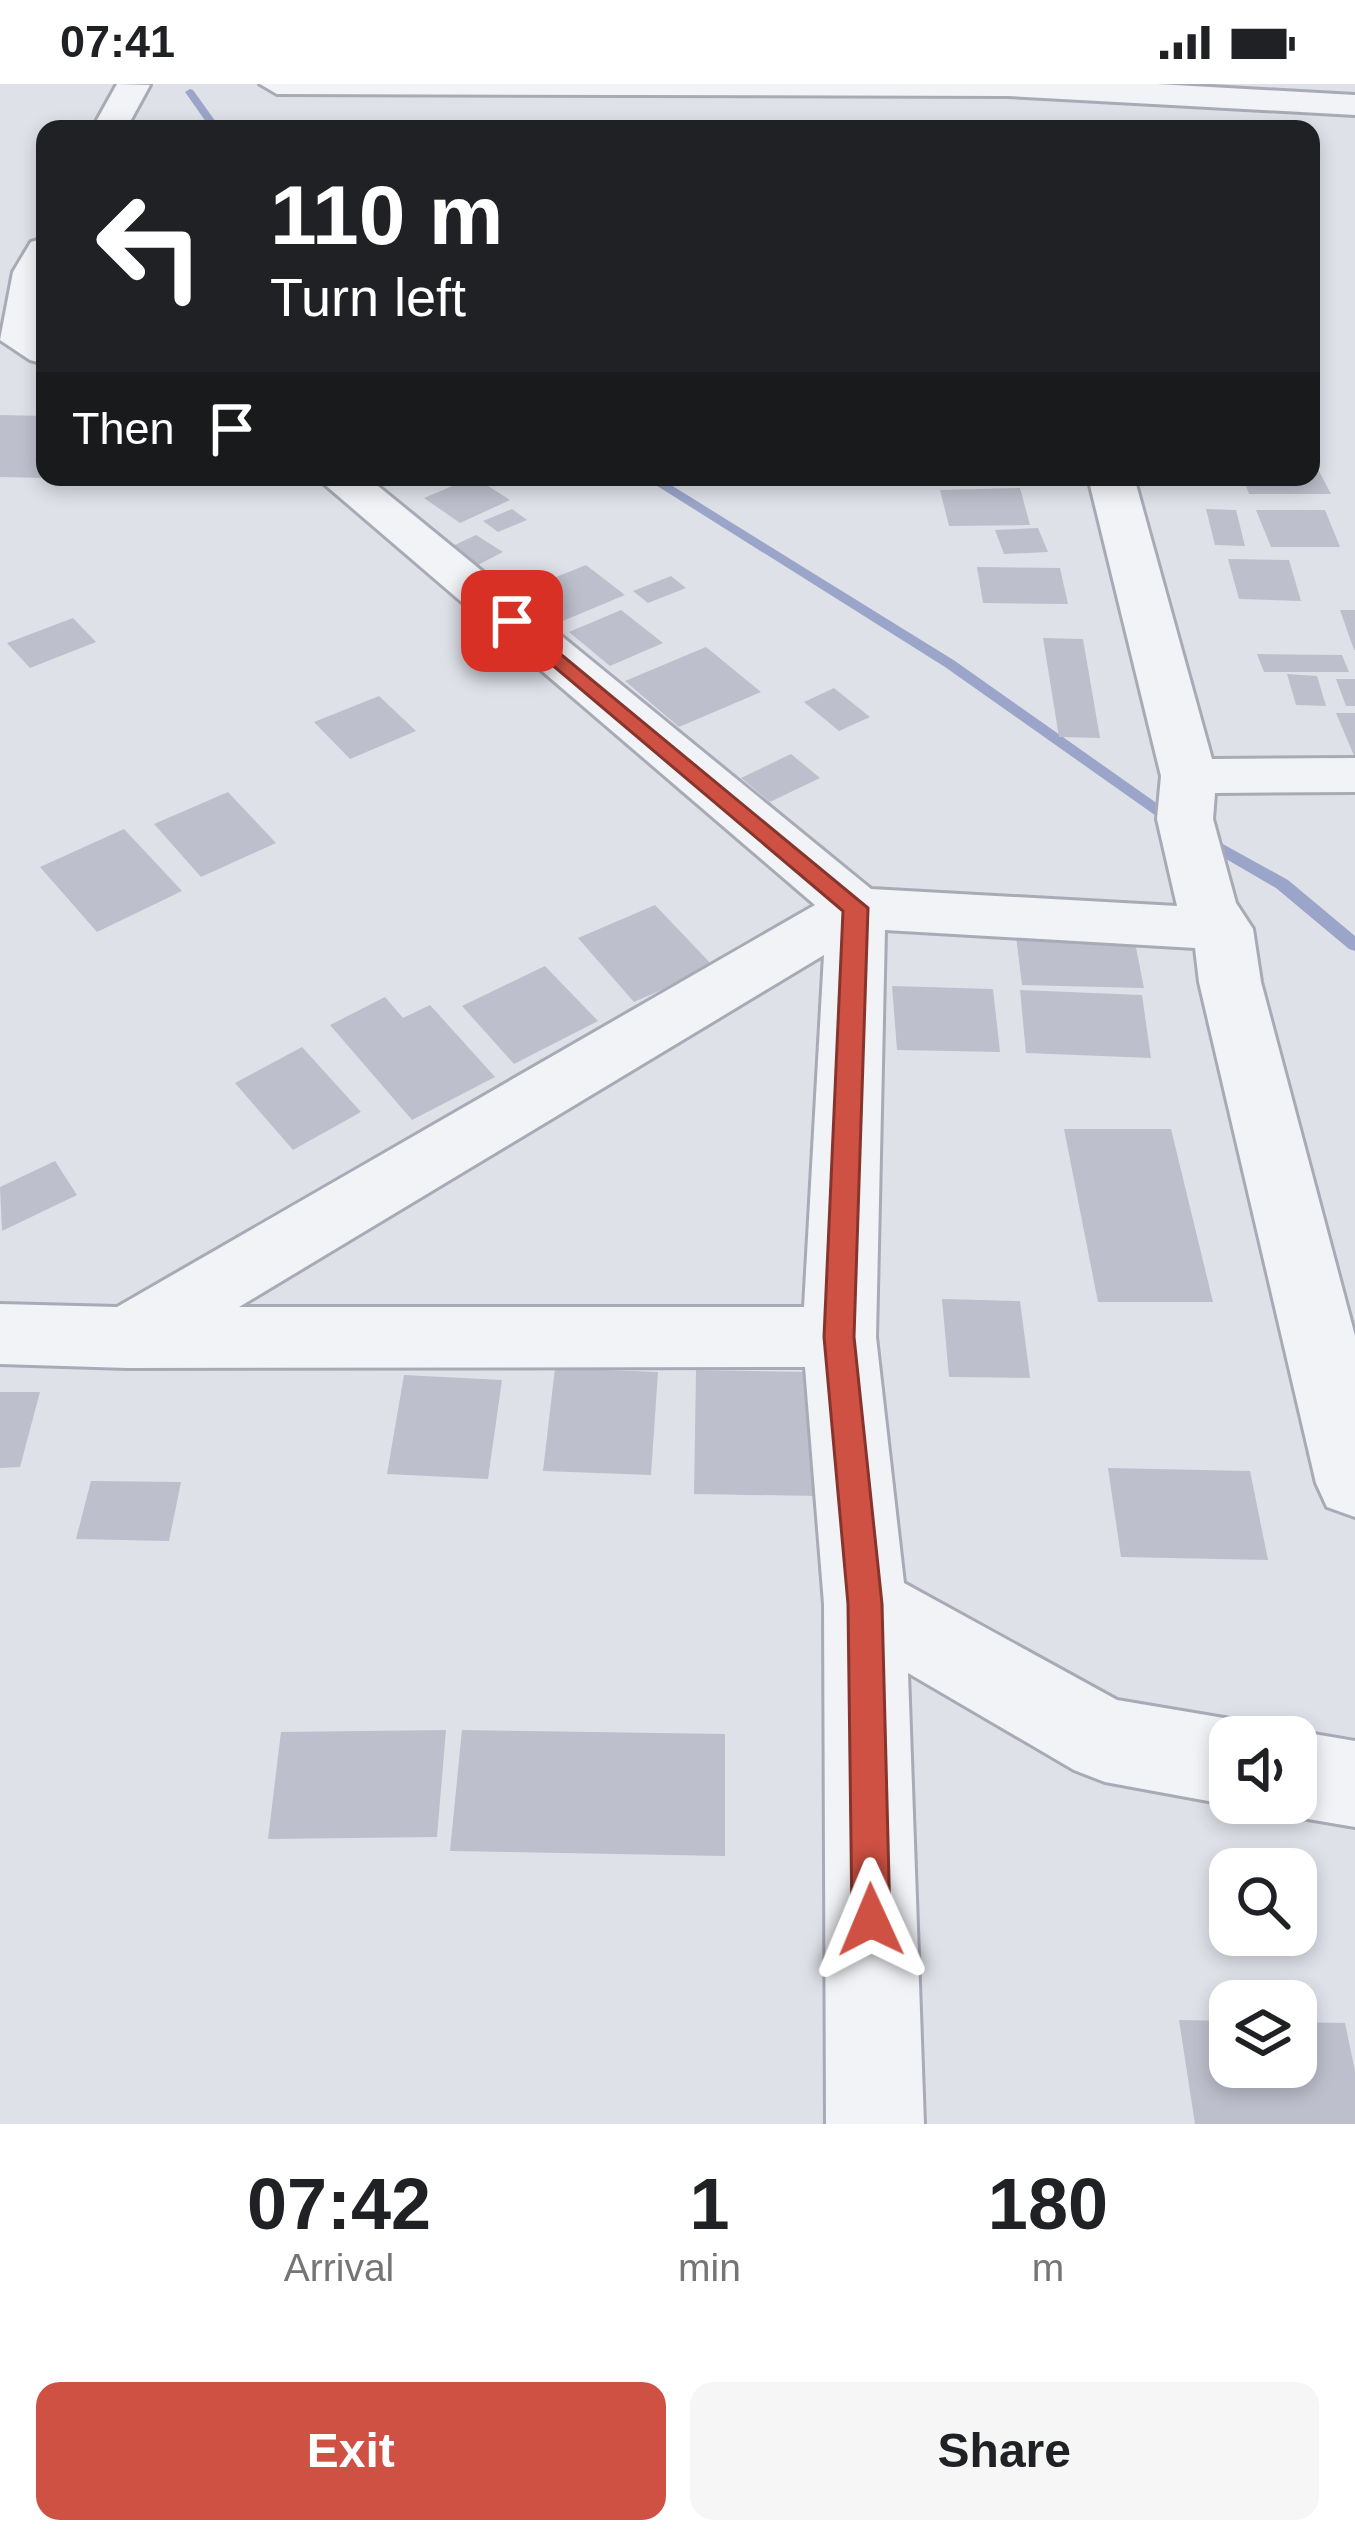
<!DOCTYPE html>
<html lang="en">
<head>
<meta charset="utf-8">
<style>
	body { margin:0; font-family:Arial,sans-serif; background:#f6f6f6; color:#202124; height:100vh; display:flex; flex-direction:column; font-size:45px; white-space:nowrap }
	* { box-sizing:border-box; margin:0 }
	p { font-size:39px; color:#757577 }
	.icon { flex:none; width:66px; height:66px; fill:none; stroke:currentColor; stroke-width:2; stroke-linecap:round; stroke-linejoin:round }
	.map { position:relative; height:2040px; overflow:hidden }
	.panel { display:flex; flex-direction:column; background:#fff; flex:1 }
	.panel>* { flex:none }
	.top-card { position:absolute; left:36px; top:36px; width:1284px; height:366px; border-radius:24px; box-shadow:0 6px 18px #0003; background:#202124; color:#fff; overflow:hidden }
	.buttons { position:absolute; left:1209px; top:1632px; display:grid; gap:24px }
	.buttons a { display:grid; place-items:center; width:108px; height:108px; border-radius:24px; background:#fff; box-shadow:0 6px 18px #0003; font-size:60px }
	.pin { position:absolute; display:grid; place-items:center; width:102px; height:102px; color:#fff; margin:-51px; border-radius:24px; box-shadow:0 6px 18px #0006 }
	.me { position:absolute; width:132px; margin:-66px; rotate:359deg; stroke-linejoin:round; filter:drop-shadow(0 0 9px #0008) }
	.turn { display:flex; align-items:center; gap:42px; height:252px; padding:0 36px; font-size:54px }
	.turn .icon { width:156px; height:156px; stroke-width:2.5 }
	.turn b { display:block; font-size:84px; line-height:102px }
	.then { display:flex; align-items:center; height:114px; padding:0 36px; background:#0003; gap:24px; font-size:45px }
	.eta { display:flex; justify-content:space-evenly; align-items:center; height:204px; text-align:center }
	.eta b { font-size:72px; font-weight:600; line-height:84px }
	.primary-button { display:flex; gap:24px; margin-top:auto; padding:24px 36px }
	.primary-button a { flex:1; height:138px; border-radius:24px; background:#cf5143; color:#fff; font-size:48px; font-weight:600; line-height:138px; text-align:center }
	.primary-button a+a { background:#f6f6f6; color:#202124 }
	.status { display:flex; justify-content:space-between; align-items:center; height:84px; padding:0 60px; background:#fff; direction:ltr }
	.status svg { height:33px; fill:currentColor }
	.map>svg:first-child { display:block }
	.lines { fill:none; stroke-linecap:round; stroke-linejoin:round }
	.stream { fill:#9aa5c9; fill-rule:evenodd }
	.building { fill:#bdbfcc }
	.minor-casing { stroke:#a8aab6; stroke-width:6 }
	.minor { fill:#f2f3f7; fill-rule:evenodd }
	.route { fill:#cf5143; stroke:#87352c; stroke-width:3 }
</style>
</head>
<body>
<div class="status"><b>07:41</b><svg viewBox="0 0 49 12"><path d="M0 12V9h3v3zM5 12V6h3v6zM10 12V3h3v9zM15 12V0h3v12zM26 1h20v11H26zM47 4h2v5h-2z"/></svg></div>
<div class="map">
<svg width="1355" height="2040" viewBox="0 0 1355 2040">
	<rect width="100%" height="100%" fill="#dfe1e9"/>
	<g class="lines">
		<g class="stream">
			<polygon points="190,5 193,6 221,45 211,45 185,8"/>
			<polygon points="643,393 658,393 955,577 1182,737 1174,742 1169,741 945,583"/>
			<polygon points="1203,749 1288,796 1355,852 1355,867 1349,865 1276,804 1197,758 1195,754 1197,750"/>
		</g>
	</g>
	<g class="building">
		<polygon points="315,37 372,38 369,45 311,45"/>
		<polygon points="486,38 550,40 548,45 483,45"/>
		<polygon points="0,331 45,332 45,394 0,393"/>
		<polygon points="1311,372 1331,410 1249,410 1243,393 1311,393"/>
		<polygon points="474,393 510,416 460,439 424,414"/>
		<polygon points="1020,404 1030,441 949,442 940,406"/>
		<polygon points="512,425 527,436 498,448 483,437"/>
		<polygon points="1206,425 1236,426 1245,462 1215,461"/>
		<polygon points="1256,426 1325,426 1340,463 1271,463"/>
		<polygon points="1038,444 1048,468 1004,470 995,446"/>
		<polygon points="476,451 503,468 472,484 444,466"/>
		<polygon points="1228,475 1289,476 1301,517 1239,515"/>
		<polygon points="586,481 625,511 558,539 521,507"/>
		<polygon points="977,483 1060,484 1068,520 983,519"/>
		<polygon points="671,492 686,504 648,519 633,507"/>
		<polygon points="621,526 663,559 610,582 569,548"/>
		<polygon points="1340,526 1355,526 1355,566 1354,566"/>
		<polygon points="73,534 96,558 30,584 7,559"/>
		<polygon points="1043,554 1083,555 1100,654 1059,653"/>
		<polygon points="706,563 761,608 679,643 625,597"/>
		<polygon points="1257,570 1342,571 1349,588 1264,588"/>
		<polygon points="1287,590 1317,592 1326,622 1296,621"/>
		<polygon points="1336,595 1355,595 1355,622 1346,622"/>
		<polygon points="834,604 870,633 839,647 804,618"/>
		<polygon points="379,612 416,647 350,675 314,638"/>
		<polygon points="1336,629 1355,629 1355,674"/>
		<polygon points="791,670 820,694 770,718 741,694"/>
		<polygon points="228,708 276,759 201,793 154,740"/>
		<polygon points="124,745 182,807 97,848 40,783"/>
		<polygon points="655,821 714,883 634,918 578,854"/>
		<polygon points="1015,844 1133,848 1144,904 1022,901"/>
		<polygon points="545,882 598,937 514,980 462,922"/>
		<polygon points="892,902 993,905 1000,968 897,966"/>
		<polygon points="1020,906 1142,911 1151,974 1026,969"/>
		<polygon points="385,913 403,934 430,921 495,993 412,1036 330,941"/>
		<polygon points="302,963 361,1028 293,1066 235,999"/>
		<polygon points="1064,1045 1171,1045 1213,1218 1098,1218"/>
		<polygon points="55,1077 77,1111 2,1147 0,1103"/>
		<polygon points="942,1215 1020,1217 1030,1294 949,1293"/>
		<polygon points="555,1284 658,1288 651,1391 543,1387"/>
		<polygon points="696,1286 812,1288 817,1412 694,1410"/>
		<polygon points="404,1291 502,1296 488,1395 387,1390"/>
		<polygon points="0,1308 40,1308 20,1383 0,1384"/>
		<polygon points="1108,1384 1250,1387 1268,1476 1121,1473"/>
		<polygon points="91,1397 181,1398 169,1457 76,1455"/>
		<polygon points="446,1646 437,1753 268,1755 281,1648"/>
		<polygon points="462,1646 725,1650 725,1772 450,1767"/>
		<polygon points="1179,1936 1230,1937 1230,1983 1296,1983 1296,1938 1345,1939 1355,1987 1355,2040 1195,2040"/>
	</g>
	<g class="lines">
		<defs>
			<g id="minor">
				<polygon points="117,0 150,1 126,45 92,45"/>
				<polygon points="260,0 1157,0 1355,11 1355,31 1008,12 277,10"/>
				<polygon points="45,154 45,223 40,247 45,250 45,280 30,276 0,256 13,188 31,158"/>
				<path d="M 316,393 L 367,393 L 871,805 L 1177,822 L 1157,735 L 1161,692 L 1088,393 L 1134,393 L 1212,675 L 1355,674 L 1355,708 L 1215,709 L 1213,735 L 1236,819 L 1253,845 L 1261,898 L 1355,1252 L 1355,1433 L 1327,1423 L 1316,1399 L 1199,898 L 1195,864 L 885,846 L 876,1253 L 904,1499 L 1117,1616 L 1230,1635 L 1263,1653 L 1230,1653 L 1230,1719 L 1234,1719 L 1230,1721 L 1105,1698 L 1074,1686 L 908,1589 L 924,2040 L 826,2040 L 824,1520 L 805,1283 L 127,1284 L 0,1280 L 0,1220 L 117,1223 L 815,821 ZM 824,871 L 804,1223 L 239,1223 Z"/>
				<polygon points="1296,1647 1355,1657 1355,1743 1296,1733 1265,1720 1296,1719 1296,1653 1281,1653"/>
			</g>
		</defs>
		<use href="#minor" class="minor-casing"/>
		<use href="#minor" class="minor"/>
	</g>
	<polygon class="route" points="512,530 868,824 854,1253 882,1520 890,1836 885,1850 871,1855 858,1850 852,1836 848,1520 824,1253 843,827 505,541 502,537"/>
</svg>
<div class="buttons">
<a><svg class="icon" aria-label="sound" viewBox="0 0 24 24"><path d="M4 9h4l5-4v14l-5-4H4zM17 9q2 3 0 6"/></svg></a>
<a><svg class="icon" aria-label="search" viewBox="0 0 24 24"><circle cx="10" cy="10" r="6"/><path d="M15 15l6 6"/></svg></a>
<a><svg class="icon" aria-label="layers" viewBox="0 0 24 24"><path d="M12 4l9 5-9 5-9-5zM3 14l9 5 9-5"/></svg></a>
</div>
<div class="pin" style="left:512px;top:537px;background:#d93025"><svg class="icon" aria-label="arrive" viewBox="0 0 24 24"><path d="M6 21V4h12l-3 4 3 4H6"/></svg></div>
<svg class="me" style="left:871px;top:1836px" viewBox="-20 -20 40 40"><path d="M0-17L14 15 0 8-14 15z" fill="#cf5143" stroke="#fff" stroke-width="4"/></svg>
<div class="top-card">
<div class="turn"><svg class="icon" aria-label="left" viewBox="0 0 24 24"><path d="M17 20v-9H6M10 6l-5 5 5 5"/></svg><div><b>110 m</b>Turn left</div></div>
<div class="then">Then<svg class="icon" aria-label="arrive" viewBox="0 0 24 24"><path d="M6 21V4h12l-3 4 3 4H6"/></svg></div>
</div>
</div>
<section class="panel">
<div class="eta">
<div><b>07:42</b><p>Arrival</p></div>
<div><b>1</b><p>min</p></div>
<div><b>180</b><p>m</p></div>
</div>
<div class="primary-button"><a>Exit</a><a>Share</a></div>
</section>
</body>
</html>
